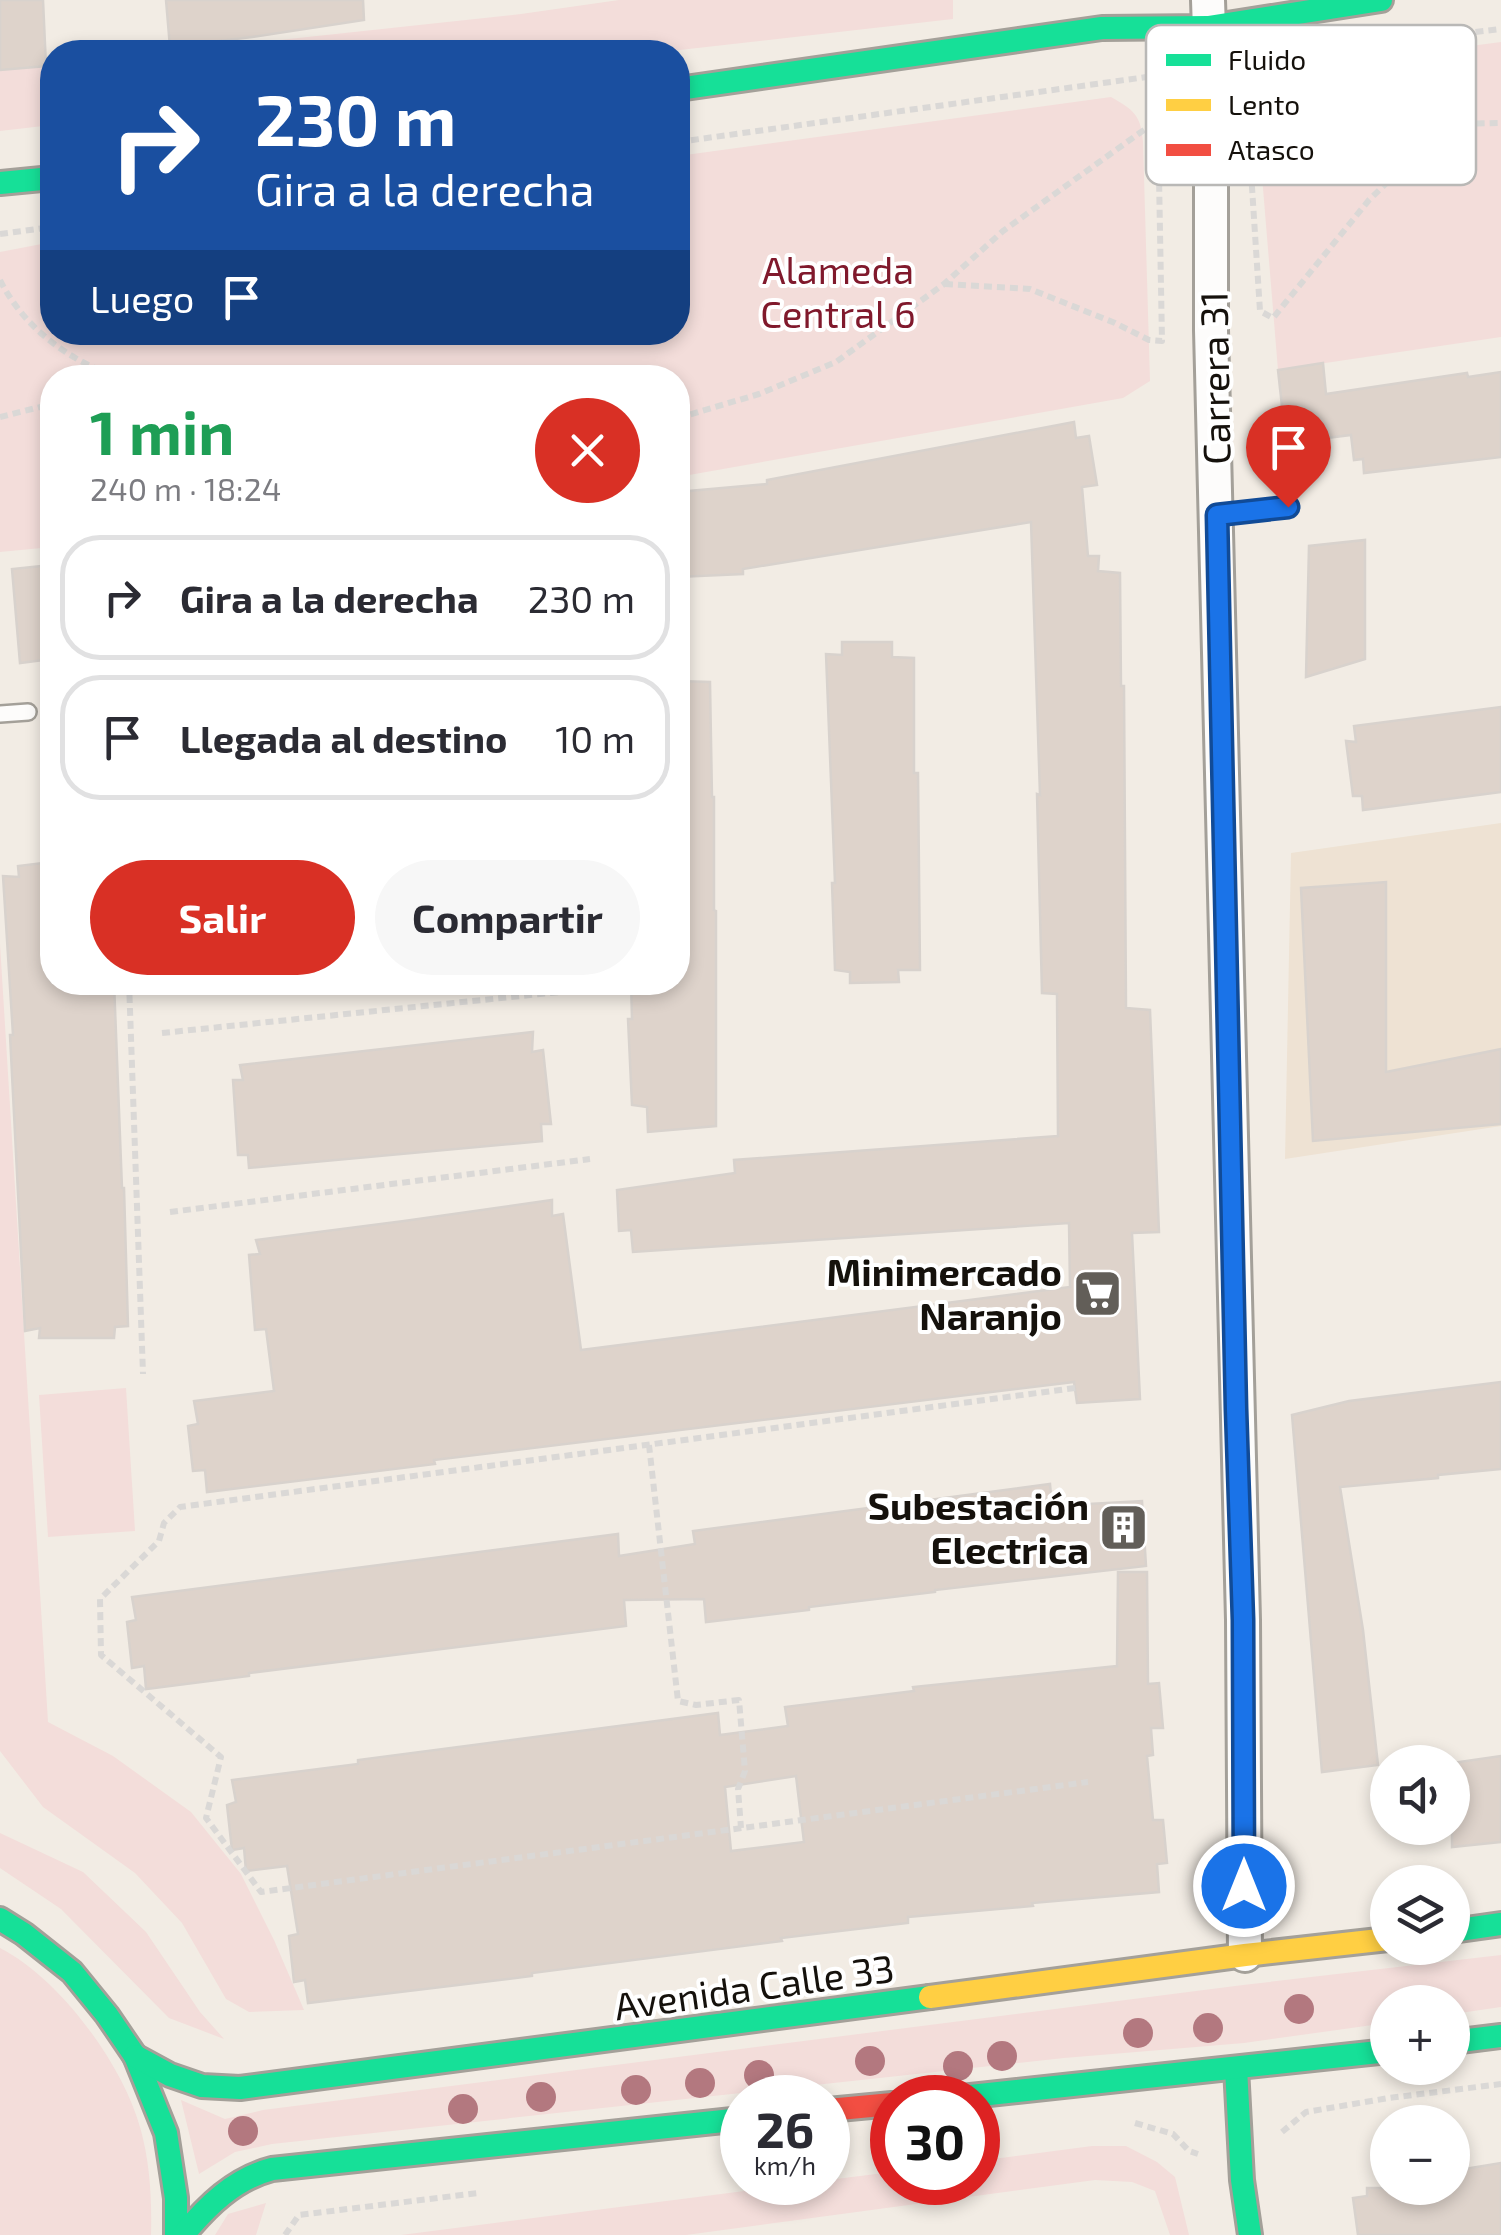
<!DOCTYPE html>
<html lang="es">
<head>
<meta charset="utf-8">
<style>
	body { margin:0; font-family:"Exo 2",sans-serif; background:#f7f7f7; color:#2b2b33; height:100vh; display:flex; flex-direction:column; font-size:38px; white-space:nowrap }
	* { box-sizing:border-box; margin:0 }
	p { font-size:32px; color:#7c7c81 }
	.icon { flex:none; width:55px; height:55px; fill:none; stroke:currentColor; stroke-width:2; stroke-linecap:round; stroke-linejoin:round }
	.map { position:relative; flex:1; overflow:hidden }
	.side { position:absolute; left:40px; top:365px; width:650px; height:630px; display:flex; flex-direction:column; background:#fff; border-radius:40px; box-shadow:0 5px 15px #0003 }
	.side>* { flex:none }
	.guide { position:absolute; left:40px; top:40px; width:650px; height:305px; border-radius:40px; box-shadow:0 5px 15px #0003; background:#1a4fa0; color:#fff; overflow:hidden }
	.tools { position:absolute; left:1370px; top:1745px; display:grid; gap:20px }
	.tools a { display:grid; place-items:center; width:100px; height:100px; border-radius:50%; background:#fff; box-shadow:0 5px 15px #0003; font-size:50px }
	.speed { position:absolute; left:720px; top:2075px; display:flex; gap:20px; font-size:50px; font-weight:700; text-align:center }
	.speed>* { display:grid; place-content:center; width:130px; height:130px; border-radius:50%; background:#fff; box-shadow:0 5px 15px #0003; line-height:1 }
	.speed small { font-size:25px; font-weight:400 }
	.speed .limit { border:15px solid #d22; background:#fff; color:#111 }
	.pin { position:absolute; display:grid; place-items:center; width:85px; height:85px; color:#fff; margin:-102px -42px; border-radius:50% 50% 50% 0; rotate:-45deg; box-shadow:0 0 10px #0007 }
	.pin .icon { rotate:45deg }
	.me { position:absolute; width:110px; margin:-55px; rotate:0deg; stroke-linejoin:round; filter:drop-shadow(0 0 8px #0008) }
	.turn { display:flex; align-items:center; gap:35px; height:210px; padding:0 50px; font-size:45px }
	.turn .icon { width:130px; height:130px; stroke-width:2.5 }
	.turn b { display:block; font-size:70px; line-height:85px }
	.then { display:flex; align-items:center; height:95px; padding:0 50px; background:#0003; gap:20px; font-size:38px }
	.round { display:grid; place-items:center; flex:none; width:105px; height:105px; border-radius:52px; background:#f7f7f7 }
	.overview { display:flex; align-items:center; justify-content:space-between; height:170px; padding:0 50px }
	h1 { font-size:60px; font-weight:700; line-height:75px; color:#1e9e55 }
	.button { display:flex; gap:20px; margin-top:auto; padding:20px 50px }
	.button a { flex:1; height:115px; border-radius:60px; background:#d93025; color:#fff; font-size:40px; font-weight:700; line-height:115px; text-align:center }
	.button a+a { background:#f7f7f7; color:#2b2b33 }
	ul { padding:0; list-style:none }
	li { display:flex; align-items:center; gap:30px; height:125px; margin:0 20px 15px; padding:0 30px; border:5px solid #e1e1e2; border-radius:40px }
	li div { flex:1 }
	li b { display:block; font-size:38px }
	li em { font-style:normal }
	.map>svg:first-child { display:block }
	.built { fill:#eee2d3 }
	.green { fill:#f3ddda }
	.building { fill:#ded3cb; stroke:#d8d2cd; stroke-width:2.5; fill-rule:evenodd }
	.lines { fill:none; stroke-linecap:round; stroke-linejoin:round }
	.lane-casing { stroke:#a4a099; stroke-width:20 }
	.street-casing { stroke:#a4a099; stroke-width:38 }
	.fast-casing { stroke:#a4a099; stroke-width:28 }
	.slow-casing { stroke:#a4a099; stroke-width:28 }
	.jam-casing { stroke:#a4a099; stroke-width:28 }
	.path { stroke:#dad8d6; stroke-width:6; stroke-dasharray:8 5; stroke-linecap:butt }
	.lane { stroke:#fdfcfb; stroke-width:15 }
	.street { stroke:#fdfcfb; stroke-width:32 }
	.fast { stroke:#16e098; stroke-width:22 }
	.slow { stroke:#ffcf43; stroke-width:22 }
	.jam { stroke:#f24e42; stroke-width:22 }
	.tree { fill:#b3787f }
	.route-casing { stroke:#114b97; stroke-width:25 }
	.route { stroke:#1a73e8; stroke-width:18 }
	.labels { text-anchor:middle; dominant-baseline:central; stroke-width:8; stroke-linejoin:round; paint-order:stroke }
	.park-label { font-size:38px; fill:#80192c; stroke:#fff }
	.street-label { font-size:38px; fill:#15110c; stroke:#fff }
	.poi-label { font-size:38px; font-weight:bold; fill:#15110c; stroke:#fff; text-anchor:end }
	.key { fill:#fff; stroke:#b9b8b6; stroke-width:2.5 }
	.key-label { font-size:28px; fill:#15110c }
</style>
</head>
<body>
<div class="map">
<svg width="1501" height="2235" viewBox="0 0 1501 2235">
	<rect width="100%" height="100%" fill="#f2ece4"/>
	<polygon class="built" points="1501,823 1501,1126 1285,1159 1291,853"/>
	<g class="green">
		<polygon points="619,0 953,0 953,19 662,52 169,52 521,14"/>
		<polygon points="1501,42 1501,337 1278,370 1260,152 1260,116 1287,80 1334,64"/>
		<polygon points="52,65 52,125 0,131 0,70"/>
		<path d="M 1111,97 C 1133,110 1141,114 1143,142 L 1150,381 L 1123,398 L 678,477 L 678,378 L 52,378 L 52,547 L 0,552 L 0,252 L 52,242 L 52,332 L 678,332 L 678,156 Z"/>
		<polygon points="0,944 48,1722 113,1756 191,1812 241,1874 274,1940 304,2010 249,2012 226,1999 182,1923 135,1873 43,1807 0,1751"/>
		<polygon points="126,1388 135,1531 48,1537 39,1395"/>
		<polygon points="0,1833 83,1872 146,1932 200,2012 224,2039 169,2018 61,1909 0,1868"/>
		<path d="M 0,1948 C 59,1978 122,2063 140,2127 C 150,2162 152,2199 151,2235 L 0,2235 Z"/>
		<polygon points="1501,1955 1501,2007 1453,2014 1452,2002 1388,2002 1387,2023 1244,2043 1064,2058 272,2144 235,2152 199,2174 181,2100 225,2119 263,2110 1243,1985"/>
		<polygon points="1092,2146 1126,2146 1157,2162 1175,2177 1189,2235 1170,2235 1155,2191 1132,2182 1095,2180 686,2235 401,2235 808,2183 828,2182 828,2180 892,2172 892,2182 978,2182 978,2161"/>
		<polygon points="266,2203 256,2235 215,2235 228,2214"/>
	</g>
	<g class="building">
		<polygon points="0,0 43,0 46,66 0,70"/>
		<polygon points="166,0 363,0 364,20 252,37 170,47"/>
		<polygon points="1323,363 1326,394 1467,373 1468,377 1501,372 1501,457 1364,473 1363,459 1354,460 1351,435 1286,443 1278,370"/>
		<polygon points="1074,422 1076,438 1089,436 1097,485 1082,487 1088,556 1099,556 1098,571 1120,573 1121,686 1124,686 1126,1008 1150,1010 1159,1232 1132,1233 1140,1399 1077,1403 1074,1382 434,1460 435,1464 207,1492 205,1470 193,1471 188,1426 198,1424 194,1401 274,1391 266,1329 255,1330 249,1255 260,1254 256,1240 404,1221 552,1200 552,1216 563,1214 581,1350 1070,1287 1069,1223 633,1252 631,1230 619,1231 617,1190 735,1173 734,1160 1058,1136 1057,994 1042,993 1037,794 1040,795 1031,522 743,569 743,574 678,577 678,492 767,484 767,480"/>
		<polygon points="1365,540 1365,659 1306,677 1309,546"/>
		<polygon points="52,565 52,659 20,663 12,569"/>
		<polygon points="842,642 892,642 892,657 914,658 914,773 918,773 920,970 898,970 899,982 850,983 850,972 835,970 832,883 835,883 826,654 842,655"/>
		<polygon points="678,681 710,682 712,797 714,797 714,910 716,911 716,1126 648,1132 647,1107 632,1105 628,1019 632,1019 631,982 678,982"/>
		<polygon points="1501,707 1501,792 1363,810 1362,796 1353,796 1346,741 1356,742 1354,726"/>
		<polygon points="52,862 52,982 114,982 122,1188 124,1188 128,1326 115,1327 114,1338 39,1338 40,1328 25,1331 10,1035 13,1035 3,876 19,877 18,866"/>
		<polygon points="1386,882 1386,1072 1501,1049 1501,1124 1313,1141 1301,888"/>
		<polygon points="533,1032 532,1052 543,1050 551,1124 541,1124 542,1141 249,1168 248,1155 238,1155 233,1080 243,1080 240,1065"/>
		<polygon points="1501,1382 1501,1469 1438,1475 1438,1478 1340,1487 1363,1630 1378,1765 1322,1772 1292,1415 1349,1401"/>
		<polygon points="1050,1484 1052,1506 1142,1501 1146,1566 935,1590 935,1592 809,1607 809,1610 706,1622 704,1599 624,1600 626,1626 249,1673 249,1676 146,1689 144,1666 132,1668 127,1622 136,1620 132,1597 618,1534 619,1556 695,1544 693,1531"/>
		<path d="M 1118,1572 L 1147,1572 L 1148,1684 L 1159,1683 L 1163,1728 L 1151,1728 L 1153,1755 L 1147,1756 L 1153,1820 L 1163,1820 L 1167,1863 L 1157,1864 L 1159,1892 L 1032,1903 L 1033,1906 L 908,1917 L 908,1923 L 781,1938 L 782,1941 L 532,1973 L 532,1976 L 308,2003 L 305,1980 L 294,1982 L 289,1936 L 298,1934 L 287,1866 L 246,1871 L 244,1848 L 232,1850 L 227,1805 L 236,1802 L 232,1780 L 358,1764 L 358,1760 L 718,1713 L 720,1735 L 788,1726 L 785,1707 L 914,1691 L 913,1687 L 1117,1666 ZM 796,1776 L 804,1842 L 731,1851 L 725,1787 Z"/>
		<polygon points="1501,1756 1501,1842 1452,1847 1452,1763"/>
		<polygon points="1501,2163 1501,2235 1358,2235 1353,2198 1367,2196 1367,2188 1452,2188 1452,2171"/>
	</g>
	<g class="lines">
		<defs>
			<g id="lane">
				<polyline points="1217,515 1288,507"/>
				<polyline points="0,714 28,712"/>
			</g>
			<polyline id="street" points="1208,0 1211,90 1211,330 1243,1620 1245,1955"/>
			<g id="fast">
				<polyline points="678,89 1102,28 1208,27 1381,0"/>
				<polyline points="0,183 52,178"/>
				<polyline points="0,1919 24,1934 72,1972 107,2015 135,2056 166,2133 176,2198 176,2235"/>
				<polyline points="1452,1931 1501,1924"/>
				<polyline points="1452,2042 1501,2036"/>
				<polyline points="135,2056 170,2075 202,2086 240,2088 930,1997"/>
				<polyline points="1236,2068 1242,2180 1250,2235"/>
				<polyline points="952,2098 1388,2051"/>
				<path d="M 183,2235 C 207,2206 234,2179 272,2169 L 742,2119"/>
			</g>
			<polyline id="slow" points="930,1997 1245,1955 1388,1939"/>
			<polyline id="jam" points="828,2110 892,2104"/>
		</defs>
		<use href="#lane" class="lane-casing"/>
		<use href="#street" class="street-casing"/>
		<use href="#fast" class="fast-casing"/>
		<use href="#slow" class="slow-casing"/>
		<use href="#jam" class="jam-casing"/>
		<g class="path">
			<polyline points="1398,41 1501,29"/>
			<polyline points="678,142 1168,74"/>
			<polyline points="1245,155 1448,124 1501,123"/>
			<path d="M 1251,172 L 1260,311 L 1273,318 L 1369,200 L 1448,124 C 1408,111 1341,99 1331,50"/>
			<polyline points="0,234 52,227"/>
			<path d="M 0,280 C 24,328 68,360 119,378"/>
			<polyline points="945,284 1030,289 1115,323 1149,340 1162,341 1158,122"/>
			<path d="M 175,378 C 225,370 276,367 326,378"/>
			<polyline points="0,417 52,404"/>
			<polyline points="678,418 759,394 836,362 944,284 1003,231 1141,132 1175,111"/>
			<polyline points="129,982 143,1374"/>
			<polyline points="162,1033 589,989"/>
			<polyline points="170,1212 590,1159"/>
			<polyline points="1075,1388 180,1507 164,1523 159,1541 100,1599 101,1655 221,1757 206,1818 261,1892 1088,1782"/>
			<polyline points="649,1445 678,1701 696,1705 739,1700 745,1771 738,1789 741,1828"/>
			<polyline points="1135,2123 1173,2134 1189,2151 1198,2154"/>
			<polyline points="1282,2132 1306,2112 1389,2098 1501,2084"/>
			<polyline points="285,2235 299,2215 478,2193"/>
		</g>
		<use href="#lane" class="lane"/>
		<use href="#street" class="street"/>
		<use href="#fast" class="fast"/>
		<use href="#slow" class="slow"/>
		<use href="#jam" class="jam"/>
	</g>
	<g class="tree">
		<circle cx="1299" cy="2009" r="15"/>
		<circle cx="1208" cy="2028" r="15"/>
		<circle cx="1138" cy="2033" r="15"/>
		<circle cx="1002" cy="2056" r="15"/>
		<circle cx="870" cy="2061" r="15"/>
		<circle cx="958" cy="2066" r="15"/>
		<circle cx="759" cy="2075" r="15"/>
		<circle cx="700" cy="2083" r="15"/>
		<circle cx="636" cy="2090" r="15"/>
		<circle cx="541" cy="2097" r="15"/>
		<circle cx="463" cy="2109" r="15"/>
		<circle cx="243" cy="2131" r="15"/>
	</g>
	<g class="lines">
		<defs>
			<polyline id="route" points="1244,1886 1243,1620 1236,1409 1217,515 1288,507"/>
		</defs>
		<use href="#route" class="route-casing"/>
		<use href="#route" class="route"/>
	</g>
	<defs>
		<symbol id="supermarket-square" viewBox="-11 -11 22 22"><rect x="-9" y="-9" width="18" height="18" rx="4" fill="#625e58" stroke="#fff"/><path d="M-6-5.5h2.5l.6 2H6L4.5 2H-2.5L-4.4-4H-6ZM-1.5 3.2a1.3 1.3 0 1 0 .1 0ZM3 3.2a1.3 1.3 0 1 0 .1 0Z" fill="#fff"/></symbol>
		<symbol id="building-square" viewBox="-11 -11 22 22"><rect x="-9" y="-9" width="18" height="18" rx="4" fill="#625e58" stroke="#fff"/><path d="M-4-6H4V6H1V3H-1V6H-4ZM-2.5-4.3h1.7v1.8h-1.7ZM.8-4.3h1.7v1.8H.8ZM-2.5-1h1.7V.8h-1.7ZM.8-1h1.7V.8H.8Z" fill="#fff"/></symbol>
	</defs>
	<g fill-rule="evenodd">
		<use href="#supermarket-square" x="1070" y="1266" width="55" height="55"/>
		<use href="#building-square" x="1096" y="1500" width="55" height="55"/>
	</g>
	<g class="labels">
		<g class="park-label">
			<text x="838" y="269">Alameda<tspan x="838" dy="44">Central 6</tspan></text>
		</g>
		<g class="street-label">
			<text transform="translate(1214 378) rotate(-91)">Carrera 31</text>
			<text transform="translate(754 1986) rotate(-8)">Avenida Calle 33</text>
		</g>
		<g class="poi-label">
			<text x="1062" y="1271">Minimercado<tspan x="1062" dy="44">Naranjo</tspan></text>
			<text x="1089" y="1505">Subestación<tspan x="1089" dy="44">Electrica</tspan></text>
		</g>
	</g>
	<rect x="1146" y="25" width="330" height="160" rx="15" class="key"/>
	<rect x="1166" y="54" width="45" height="12" fill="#16e098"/>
	<rect x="1166" y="99" width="45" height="12" fill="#ffcf43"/>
	<rect x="1166" y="144" width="45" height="12" fill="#f24e42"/>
	<g class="key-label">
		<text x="1228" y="70">Fluido</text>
		<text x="1228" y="115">Lento</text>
		<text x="1228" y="160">Atasco</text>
	</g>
</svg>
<div class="tools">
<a><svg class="icon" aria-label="sound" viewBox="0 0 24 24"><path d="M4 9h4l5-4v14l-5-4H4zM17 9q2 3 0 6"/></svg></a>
<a><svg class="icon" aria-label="layers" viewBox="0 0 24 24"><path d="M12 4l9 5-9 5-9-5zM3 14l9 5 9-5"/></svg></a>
<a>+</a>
<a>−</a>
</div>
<div class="speed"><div>26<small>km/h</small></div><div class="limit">30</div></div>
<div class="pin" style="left:1288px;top:507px;background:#d93025"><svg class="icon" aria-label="arrive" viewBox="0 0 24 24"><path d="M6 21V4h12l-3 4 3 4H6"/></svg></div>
<svg class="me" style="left:1244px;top:1886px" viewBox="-20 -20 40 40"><circle r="17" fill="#1a73e8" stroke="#fff" stroke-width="3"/><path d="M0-11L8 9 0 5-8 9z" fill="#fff"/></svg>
<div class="guide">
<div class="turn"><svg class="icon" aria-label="right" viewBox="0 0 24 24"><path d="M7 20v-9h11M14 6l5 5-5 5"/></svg><div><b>230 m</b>Gira a la derecha</div></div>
<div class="then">Luego<svg class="icon" aria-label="arrive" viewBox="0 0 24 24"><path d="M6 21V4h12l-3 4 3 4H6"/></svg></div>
</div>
<section class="side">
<div class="overview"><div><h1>1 min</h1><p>240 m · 18:24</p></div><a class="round" style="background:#d93025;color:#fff"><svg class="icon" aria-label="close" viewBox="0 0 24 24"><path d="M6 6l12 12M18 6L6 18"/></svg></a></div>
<ul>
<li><svg class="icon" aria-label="right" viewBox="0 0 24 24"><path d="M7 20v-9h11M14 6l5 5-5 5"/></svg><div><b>Gira a la derecha</b></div><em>230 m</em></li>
<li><svg class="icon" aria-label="arrive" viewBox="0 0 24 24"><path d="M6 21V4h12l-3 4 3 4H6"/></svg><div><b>Llegada al destino</b></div><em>10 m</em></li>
</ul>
<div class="button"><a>Salir</a><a>Compartir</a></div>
</section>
</div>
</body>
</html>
